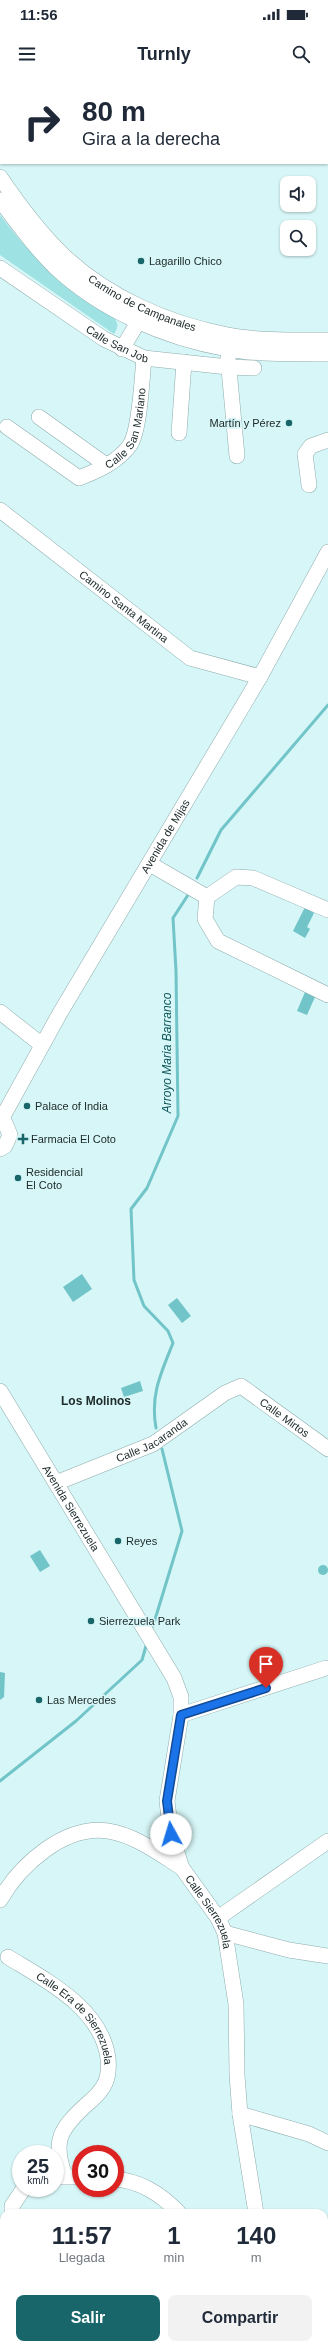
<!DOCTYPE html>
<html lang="es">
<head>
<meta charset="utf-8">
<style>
	body { margin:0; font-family:Arial,sans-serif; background:#f2f2f3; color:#1f2937; height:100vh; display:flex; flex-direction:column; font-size:15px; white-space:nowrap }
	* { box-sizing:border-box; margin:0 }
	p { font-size:13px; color:#747a83 }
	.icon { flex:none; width:22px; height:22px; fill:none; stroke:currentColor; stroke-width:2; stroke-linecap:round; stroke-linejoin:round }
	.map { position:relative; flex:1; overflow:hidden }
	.panel { position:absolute; left:0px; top:2129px; width:328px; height:140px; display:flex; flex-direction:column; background:#fff; border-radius:12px 12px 0 0; box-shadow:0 1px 3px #0004 }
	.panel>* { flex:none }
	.top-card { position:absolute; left:0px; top:0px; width:328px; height:84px; box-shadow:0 1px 3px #0004; background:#fff; color:#1f2937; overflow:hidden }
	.buttons { position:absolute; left:280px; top:96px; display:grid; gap:8px }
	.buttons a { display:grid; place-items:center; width:36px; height:36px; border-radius:8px; background:#fff; box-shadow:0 1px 3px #0004; font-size:20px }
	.speed { position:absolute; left:12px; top:2065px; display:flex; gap:8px; font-size:20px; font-weight:700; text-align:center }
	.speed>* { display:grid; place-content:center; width:52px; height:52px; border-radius:50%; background:#fff; box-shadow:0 1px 3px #0004; line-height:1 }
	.speed small { font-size:10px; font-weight:400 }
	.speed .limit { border:6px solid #d22; background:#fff; color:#111 }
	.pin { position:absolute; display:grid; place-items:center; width:34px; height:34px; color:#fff; margin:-41px -17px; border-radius:50% 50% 50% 0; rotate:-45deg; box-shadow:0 0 4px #0007 }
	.pin .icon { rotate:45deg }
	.me { position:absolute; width:44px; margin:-22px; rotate:354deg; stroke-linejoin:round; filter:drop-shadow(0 0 3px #0008) }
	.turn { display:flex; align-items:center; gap:14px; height:84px; padding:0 16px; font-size:18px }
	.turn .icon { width:52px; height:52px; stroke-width:2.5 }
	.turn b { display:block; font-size:28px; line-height:34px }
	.eta { display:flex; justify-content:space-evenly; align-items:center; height:68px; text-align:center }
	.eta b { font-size:24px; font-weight:700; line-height:28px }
	.button { display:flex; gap:8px; margin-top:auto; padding:8px 16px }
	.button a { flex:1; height:46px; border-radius:8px; background:#186669; color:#fff; font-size:16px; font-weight:700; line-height:46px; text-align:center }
	.button a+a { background:#f2f2f3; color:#1f2937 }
	.status { display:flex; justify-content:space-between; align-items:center; height:28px; padding:0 20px; background:#fff; direction:ltr }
	.status svg { height:11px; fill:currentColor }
	header { display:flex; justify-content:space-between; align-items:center; height:52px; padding:0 16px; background:#fff; font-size:18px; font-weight:700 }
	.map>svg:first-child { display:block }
	.green { fill:#9fe2e4 }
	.water { fill:#71c4c8 }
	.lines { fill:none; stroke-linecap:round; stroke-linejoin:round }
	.stream { stroke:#71c4c8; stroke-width:3 }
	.minor-casing { stroke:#8eabac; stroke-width:16 }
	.minor { stroke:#fff; stroke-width:15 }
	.route-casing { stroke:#114b97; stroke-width:10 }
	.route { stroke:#1a73e8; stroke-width:7 }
	.poi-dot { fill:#186669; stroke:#d7f6f7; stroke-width:1.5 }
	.labels { text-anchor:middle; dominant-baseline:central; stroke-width:3.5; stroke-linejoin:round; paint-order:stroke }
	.poi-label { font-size:11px; fill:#202c2c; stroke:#d7f6f7; text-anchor:start }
	.street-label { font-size:11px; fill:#202c2c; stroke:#d7f6f7 }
	.water-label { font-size:12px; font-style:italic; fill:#0d565a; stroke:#d7f6f7 }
	.neighbourhood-label { font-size:12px; font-weight:bold; fill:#202c2c; stroke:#d7f6f7 }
</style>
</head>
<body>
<div class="status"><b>11:56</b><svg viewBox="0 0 49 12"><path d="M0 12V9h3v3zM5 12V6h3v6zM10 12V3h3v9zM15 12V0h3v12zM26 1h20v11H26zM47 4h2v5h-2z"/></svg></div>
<header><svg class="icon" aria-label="menu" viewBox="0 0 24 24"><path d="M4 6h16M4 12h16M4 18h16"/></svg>Turnly<svg class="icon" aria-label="search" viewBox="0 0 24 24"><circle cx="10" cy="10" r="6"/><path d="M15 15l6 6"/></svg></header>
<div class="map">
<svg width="328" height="2269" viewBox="0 0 328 2269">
	<rect width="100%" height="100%" fill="#d7f6f7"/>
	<path class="green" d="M 0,135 C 32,178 68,210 114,238 C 119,244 118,248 114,254 L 0,175 Z"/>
	<g class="water">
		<polygon points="305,827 314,833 307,847 310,849 305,858 293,851"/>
		<polygon points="305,912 315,917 307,935 297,931"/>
		<polygon points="82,1194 92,1209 73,1222 63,1207"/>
		<polygon points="177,1218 191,1236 182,1243 168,1225"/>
		<polygon points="140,1301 143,1311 124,1317 121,1308"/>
		<polygon points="40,1470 50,1486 40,1492 30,1476"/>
		<circle cx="323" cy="1490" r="5"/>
		<polygon points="0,1592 5,1593 4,1617 0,1620"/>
	</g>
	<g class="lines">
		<g class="stream">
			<polyline points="197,798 221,750 328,625"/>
			<path d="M 156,1348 C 150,1315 161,1293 173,1263 L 168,1251 L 144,1226 L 134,1200 L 131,1129 L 147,1108 L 178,1036 L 176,891 L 173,838 L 188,815"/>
			<polyline points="153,1546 182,1451 162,1369"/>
			<polyline points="0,1701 76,1641 142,1580 146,1566"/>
		</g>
		<defs>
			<g id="minor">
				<polyline points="283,0 285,1"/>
				<polyline points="66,1 68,0"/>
				<polyline points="327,16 328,16"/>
				<polyline points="0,49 1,48"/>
				<path id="s1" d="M 0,97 C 19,125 39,152 63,175 C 107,217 169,244 228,255 C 260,261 295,260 328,260"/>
				<path d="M 0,120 C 17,143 34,166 54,186 C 100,230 165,258 228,269 C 260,275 295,273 328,274"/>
				<path id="s2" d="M 0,188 L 104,259 L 144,278 L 228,287 L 254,288"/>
				<polyline points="122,269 138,242"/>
				<polyline points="228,278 237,376"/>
				<polyline points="39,337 106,385"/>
				<path id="s3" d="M 7,347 L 79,398 C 97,391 118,382 130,365 C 140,350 142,298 144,278"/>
				<polyline points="179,353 184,282"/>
				<polyline points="309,405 305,374 311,366 328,360"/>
				<path id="s4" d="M 0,430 L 190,578 L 260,597"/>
				<polyline points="150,784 207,817"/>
				<polyline points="328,830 253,798 236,797 207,817 205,839 218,861 328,915"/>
				<polyline points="0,932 42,965"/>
				<polyline points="0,1040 5,1043 10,1055 5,1066 0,1069"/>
				<path id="s5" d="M 1,1040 L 60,933 L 260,597 L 328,472"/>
				<path id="s6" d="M 0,1311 L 174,1598 L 181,1617 L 181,1635 L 167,1721 L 171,1754 L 182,1788 L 218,1838 L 225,1853 L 236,1924 L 237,1995 L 240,2034 L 256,2133"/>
				<path id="s7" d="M 56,1403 L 153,1364 L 225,1313 L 241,1306 L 328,1369"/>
				<polyline points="181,1635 326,1588"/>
				<path d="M 0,1820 C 20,1785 64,1745 108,1751 C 135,1755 160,1774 182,1788"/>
				<polyline points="218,1838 328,1761"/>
				<polyline points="225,1853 289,1870 328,1876"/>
				<path id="s8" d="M 8,1877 C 47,1901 101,1928 108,1978 C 109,1988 109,1998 103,2007 C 99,2014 92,2020 86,2025 C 60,2049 52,2061 65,2096"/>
				<polyline points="240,2034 309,2054 328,2063"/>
				<polyline points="56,2097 81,2097"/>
				<path d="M 115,2099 C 141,2101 162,2115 179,2133"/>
				<polyline points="12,2133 12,2126 24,2108"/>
				<polyline points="0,2199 4,2193"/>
				<polyline points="90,2269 92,2265"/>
				<polyline points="220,2269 223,2265"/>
			</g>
		</defs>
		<use href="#minor" class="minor-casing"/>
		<use href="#minor" class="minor"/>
	</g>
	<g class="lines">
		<defs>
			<polyline id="route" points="171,1754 167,1721 181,1635 266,1608"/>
		</defs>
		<use href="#route" class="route-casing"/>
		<use href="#route" class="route"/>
	</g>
	<g class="poi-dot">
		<circle cx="141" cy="181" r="4"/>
		<circle cx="289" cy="343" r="4"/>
		<circle cx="27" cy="1026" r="4"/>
		<path d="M21 1053h4v4h4v4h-4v4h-4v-4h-4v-4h4z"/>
		<circle cx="18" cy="1098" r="4"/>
		<circle cx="118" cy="1461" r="4"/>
		<circle cx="91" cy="1541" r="4"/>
		<circle cx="39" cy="1620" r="4"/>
	</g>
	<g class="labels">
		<g class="poi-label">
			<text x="149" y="181">Lagarillo Chico</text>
			<text x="281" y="343" text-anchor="end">Martín y Pérez</text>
			<text x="35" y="1026">Palace of India</text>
			<text x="31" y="1059">Farmacia El Coto</text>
			<text x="26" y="1092">Residencial<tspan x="26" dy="13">El Coto</tspan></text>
			<text x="126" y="1461">Reyes</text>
			<text x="99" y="1541">Sierrezuela Park</text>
			<text x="47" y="1620">Las Mercedes</text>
		</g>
		<g class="street-label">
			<text stroke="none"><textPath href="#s1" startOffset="194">Camino de Campanales</textPath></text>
			<text stroke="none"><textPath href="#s2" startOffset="140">Calle San Job</textPath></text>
			<text stroke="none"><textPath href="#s3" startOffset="163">Calle San Mariano</textPath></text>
			<text stroke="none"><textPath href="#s4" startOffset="157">Camino Santa Martina</textPath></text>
			<text stroke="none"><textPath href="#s5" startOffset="328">Avenida de Mijas</textPath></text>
			<text stroke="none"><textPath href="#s7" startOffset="264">Calle Mirtos</textPath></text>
			<text stroke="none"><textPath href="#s7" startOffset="105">Calle Jacaranda</textPath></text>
			<text stroke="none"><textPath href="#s6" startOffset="137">Avenida Sierrezuela</textPath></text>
			<text stroke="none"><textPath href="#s6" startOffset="582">Calle Sierrezuela</textPath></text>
			<text stroke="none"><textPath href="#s8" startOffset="94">Calle Era de Sierrezuela</textPath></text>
		</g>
		<g class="water-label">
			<text transform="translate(167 973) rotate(-90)">Arroyo Maria Barranco</text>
		</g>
		<g class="neighbourhood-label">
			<text x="96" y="1321">Los Molinos</text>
		</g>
	</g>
</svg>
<div class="buttons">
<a><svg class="icon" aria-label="sound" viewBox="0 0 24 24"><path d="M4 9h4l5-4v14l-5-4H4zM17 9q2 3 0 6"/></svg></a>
<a><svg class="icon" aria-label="search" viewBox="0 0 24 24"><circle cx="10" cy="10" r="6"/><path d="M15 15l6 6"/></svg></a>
</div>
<div class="speed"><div>25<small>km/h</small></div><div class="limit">30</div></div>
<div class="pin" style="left:266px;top:1608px;background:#d93025"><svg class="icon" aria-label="arrive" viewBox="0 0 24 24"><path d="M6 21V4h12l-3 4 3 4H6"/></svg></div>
<svg class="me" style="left:171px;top:1754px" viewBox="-20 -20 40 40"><circle r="19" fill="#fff"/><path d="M0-13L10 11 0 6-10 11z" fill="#1a73e8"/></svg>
<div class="top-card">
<div class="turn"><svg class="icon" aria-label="right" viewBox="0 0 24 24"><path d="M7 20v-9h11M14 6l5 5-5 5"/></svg><div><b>80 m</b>Gira a la derecha</div></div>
</div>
<section class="panel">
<div class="eta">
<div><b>11:57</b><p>Llegada</p></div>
<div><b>1</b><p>min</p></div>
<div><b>140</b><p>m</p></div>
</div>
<div class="button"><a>Salir</a><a>Compartir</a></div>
</section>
</div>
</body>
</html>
